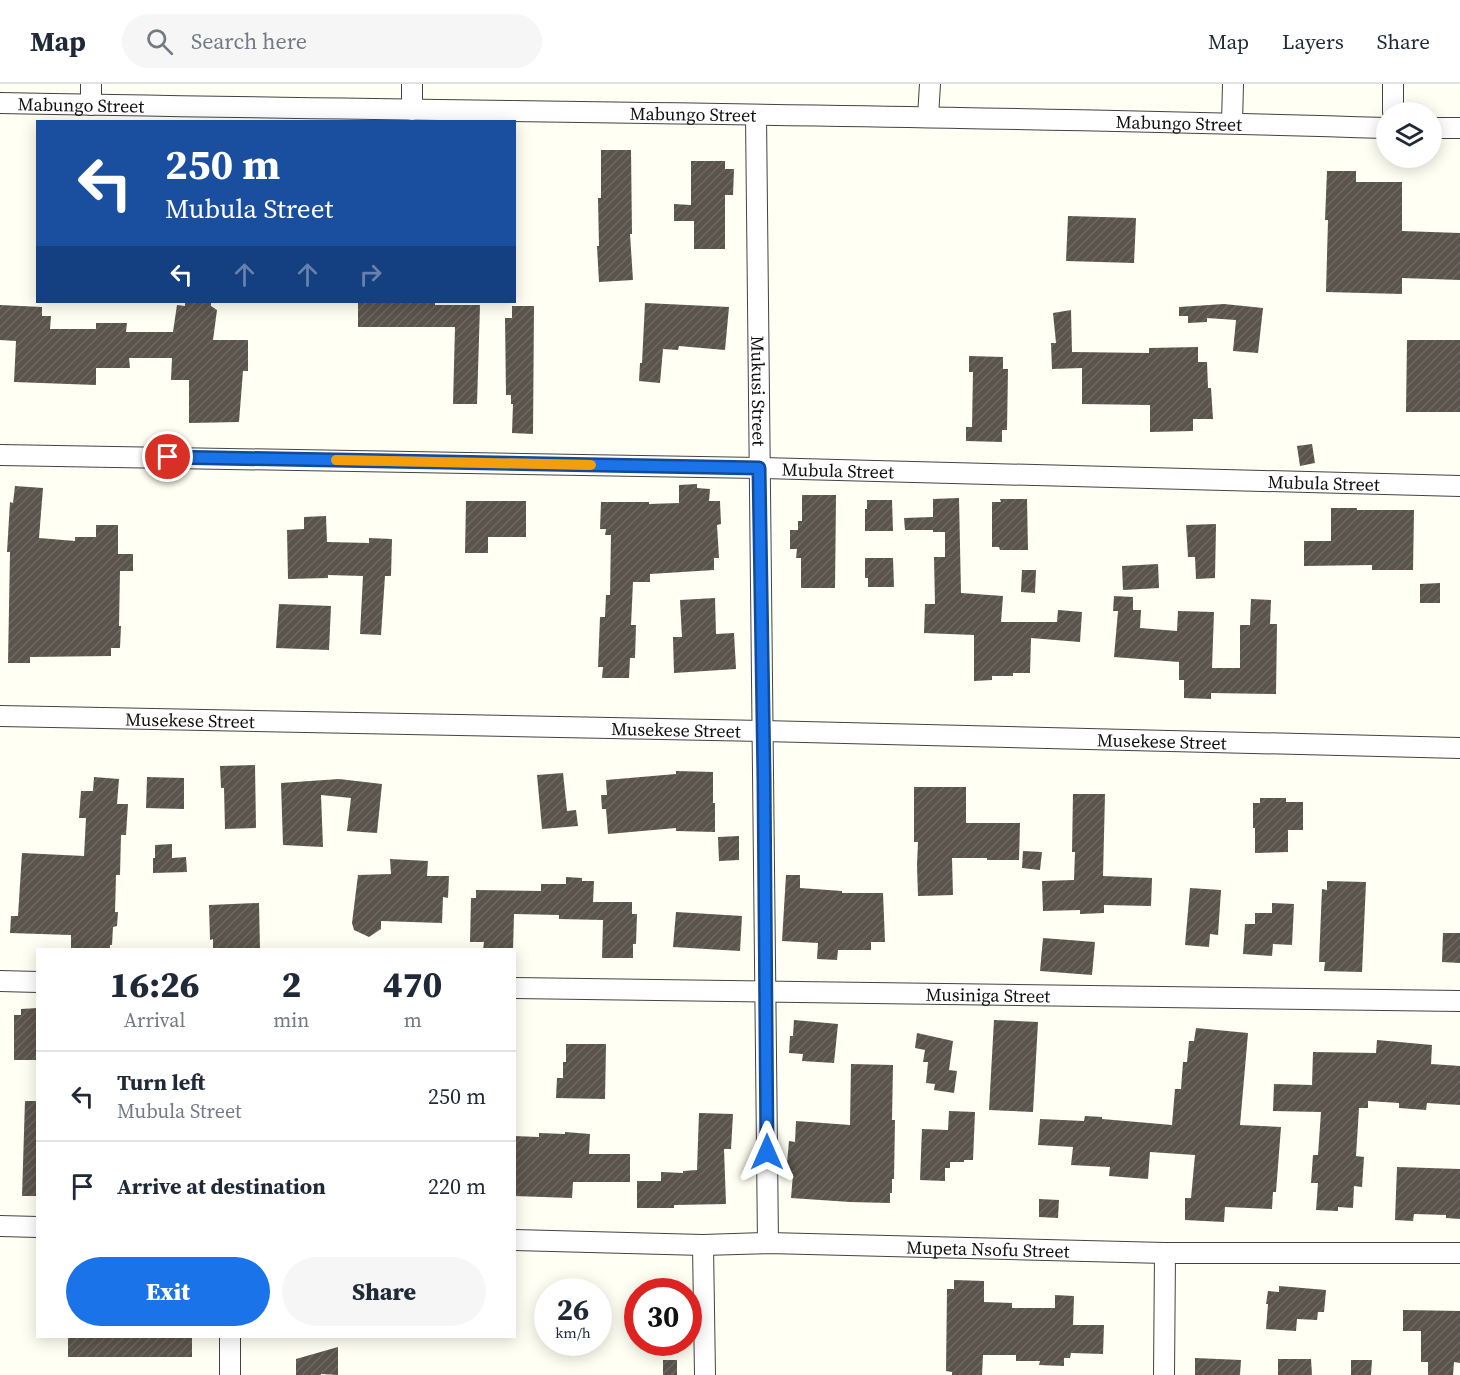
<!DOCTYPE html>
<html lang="en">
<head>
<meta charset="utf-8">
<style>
	body { margin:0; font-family:"Source Serif 4",serif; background:#f6f6f7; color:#1f2937; height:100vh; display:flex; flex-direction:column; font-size:22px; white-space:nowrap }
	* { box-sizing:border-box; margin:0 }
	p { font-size:20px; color:#747a83 }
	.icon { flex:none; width:33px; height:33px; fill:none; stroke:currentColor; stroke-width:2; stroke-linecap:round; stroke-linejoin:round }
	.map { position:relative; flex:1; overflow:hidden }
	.sheet { position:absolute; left:36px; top:864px; width:480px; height:390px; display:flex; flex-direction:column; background:#fff; border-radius:0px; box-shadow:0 3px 15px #0003 }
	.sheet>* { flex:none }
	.banner { position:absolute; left:36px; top:36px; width:480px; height:183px; border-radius:0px; box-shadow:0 3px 15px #0003; background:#1a4fa0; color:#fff; overflow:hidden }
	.buttons { position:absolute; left:1376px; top:18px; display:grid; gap:12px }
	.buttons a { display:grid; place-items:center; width:66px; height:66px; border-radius:50%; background:#fff; box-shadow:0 3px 15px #0003; font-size:30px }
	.speed { position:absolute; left:534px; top:1194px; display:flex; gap:12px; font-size:30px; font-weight:700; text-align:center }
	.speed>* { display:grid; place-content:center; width:78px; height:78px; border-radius:50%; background:#fff; box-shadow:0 3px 15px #0003; line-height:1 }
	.speed small { font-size:15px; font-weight:400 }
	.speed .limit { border:9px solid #d22; background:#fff; color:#111 }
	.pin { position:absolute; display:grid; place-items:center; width:51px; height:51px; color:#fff; margin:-26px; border:3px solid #fff; border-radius:50%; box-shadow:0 2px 6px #0007 }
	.me { position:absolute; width:66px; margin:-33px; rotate:0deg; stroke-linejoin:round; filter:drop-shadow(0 0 4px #0008) }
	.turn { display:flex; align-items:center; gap:21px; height:126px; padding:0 30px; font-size:27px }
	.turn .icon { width:78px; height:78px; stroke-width:2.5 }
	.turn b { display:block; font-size:42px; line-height:51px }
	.lanes { display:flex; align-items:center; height:57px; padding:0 30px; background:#0003; justify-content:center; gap:30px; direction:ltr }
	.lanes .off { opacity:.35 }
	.eta { display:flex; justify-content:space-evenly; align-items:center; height:102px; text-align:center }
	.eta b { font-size:36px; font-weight:800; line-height:42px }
	.cta { display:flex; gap:12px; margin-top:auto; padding:12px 30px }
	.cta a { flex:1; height:69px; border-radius:36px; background:#1a73e8; color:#fff; font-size:24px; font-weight:800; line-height:69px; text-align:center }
	.cta a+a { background:#f6f6f7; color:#1f2937 }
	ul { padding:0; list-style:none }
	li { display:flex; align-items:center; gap:18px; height:90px; padding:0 30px; border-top:2px solid #e0e1e3 }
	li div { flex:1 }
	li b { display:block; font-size:22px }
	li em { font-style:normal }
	header { display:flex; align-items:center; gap:36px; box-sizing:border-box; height:84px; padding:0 30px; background:#fff; border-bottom:2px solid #e0e1e3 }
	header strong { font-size:28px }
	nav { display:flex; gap:33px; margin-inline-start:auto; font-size:21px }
	.search { width:420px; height:54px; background:#f6f6f7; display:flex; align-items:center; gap:15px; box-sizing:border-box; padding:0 21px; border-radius:33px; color:#747a83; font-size:22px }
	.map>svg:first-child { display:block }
	.building { fill:url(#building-hatch) }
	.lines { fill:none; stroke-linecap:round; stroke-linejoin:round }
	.street-casing { stroke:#434343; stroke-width:22 }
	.street { stroke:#fff; stroke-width:20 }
	.route-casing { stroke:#114b97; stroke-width:15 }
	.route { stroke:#1a73e8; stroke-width:10 }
	.slow { stroke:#f59e0b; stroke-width:10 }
	.labels { text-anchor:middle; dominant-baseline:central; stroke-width:6; stroke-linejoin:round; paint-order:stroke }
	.street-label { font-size:18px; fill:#101010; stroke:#fff }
</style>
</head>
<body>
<header>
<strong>Map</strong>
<div class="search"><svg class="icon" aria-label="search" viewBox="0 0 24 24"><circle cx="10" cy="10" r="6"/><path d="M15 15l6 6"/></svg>Search here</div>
<nav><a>Map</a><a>Layers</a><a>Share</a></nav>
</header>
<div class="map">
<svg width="1460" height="1291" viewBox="0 0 1460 1291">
	<defs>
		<pattern id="building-hatch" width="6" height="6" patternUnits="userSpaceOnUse" patternTransform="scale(1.5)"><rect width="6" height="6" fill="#5a544c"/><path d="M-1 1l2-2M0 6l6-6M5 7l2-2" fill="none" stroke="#6d6861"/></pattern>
	</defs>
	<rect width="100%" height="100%" fill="#fffff3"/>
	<g class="building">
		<polygon points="601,66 631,66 632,150 630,150 633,196 599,198 597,162 599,162 598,114 601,114"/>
		<polygon points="691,77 725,77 725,85 734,85 733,111 725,111 725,165 694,165 694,137 674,137 674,120 691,121"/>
		<polygon points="1327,87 1356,87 1356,98 1402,98 1402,147 1460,149 1460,196 1402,194 1402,210 1326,208 1328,136 1325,136"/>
		<polygon points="1068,132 1136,134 1134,179 1066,177"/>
		<polygon points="185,218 211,218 211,222 217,226 213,256 248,256 248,287 243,287 239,338 189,339 189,296 171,296 172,274 129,274 130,284 96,284 96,301 14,298 16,257 0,256 0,221 42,223 42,232 51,232 50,245 96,245 96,239 127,239 126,248 173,248 177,221 185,222"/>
		<polygon points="358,218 435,218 435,221 480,221 477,320 453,320 455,243 358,243"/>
		<polygon points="645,219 729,223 725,266 679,262 678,266 663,265 660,299 639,297 640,279 642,279"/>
		<polygon points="1224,220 1263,224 1258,269 1233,267 1236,236 1207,234 1207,238 1188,239 1188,232 1179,232 1179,223"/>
		<polygon points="512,222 534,222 533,350 512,349 513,320 511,320 511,311 506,311 505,234 512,234"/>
		<polygon points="1071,226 1072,268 1149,269 1149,264 1198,263 1198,278 1207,278 1208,304 1211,304 1213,335 1193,335 1193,347 1150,348 1150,321 1082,320 1082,284 1052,285 1051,259 1056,259 1053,229"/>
		<polygon points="1407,256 1460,256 1460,328 1406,328"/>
		<polygon points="969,272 1003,273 1003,285 1008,285 1007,346 1002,346 1002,358 966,357 966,343 972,343 973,288 969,288"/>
		<polygon points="1312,360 1315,379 1300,382 1297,362"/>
		<polygon points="697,400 697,404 710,405 709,417 720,417 721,440 717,441 719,474 714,474 714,486 650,490 650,498 633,498 631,541 636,541 635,574 630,574 629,594 602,594 603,583 598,583 600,533 605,533 606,511 610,511 611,451 605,451 606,445 600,445 601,418 649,418 649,420 679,419 679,401"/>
		<polygon points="15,402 43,404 39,454 75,457 75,453 96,453 96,441 118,441 118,470 133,470 133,487 120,487 119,542 121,542 120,564 111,564 111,572 30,573 30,579 8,579 10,468 7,468 10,418 13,419"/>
		<polygon points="802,411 836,411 835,504 801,504 801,474 796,474 797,465 790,465 790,446 798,446 798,437 802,437"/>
		<polygon points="959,414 961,509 1003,512 1001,538 1057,538 1058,526 1082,528 1080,558 1031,554 1030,589 1013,589 1013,592 992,592 992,596 974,597 974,551 924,549 925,520 935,520 934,473 945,473 945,448 933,448 933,446 905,446 904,434 933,433 933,415"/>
		<polygon points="1000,415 1027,415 1028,466 1000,466 999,463 992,463 992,418 1001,418"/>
		<polygon points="867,416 892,416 893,447 865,447 865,425 867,425"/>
		<polygon points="466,417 526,417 526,453 488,453 488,469 465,469"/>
		<polygon points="1331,424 1357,424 1357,426 1414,426 1413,486 1372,486 1372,481 1304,482 1304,457 1331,457"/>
		<polygon points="326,432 327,458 369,459 369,454 392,455 391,492 385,492 381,551 360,550 363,492 328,491 328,494 288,495 287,446 304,445 304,433"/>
		<polygon points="1216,440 1215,494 1196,495 1195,473 1188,473 1186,441"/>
		<polygon points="865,474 893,474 894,503 868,503 868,494 865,494"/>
		<polygon points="1158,480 1159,504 1123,506 1122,482"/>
		<polygon points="1022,486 1036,486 1035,509 1021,508"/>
		<polygon points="1440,499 1440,519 1420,519 1420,500"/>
		<polygon points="1114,512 1133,513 1133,526 1141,526 1140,544 1177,547 1178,527 1214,528 1212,584 1240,584 1240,541 1250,541 1251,515 1271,516 1270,540 1277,540 1276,610 1211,609 1211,615 1184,614 1184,596 1179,596 1179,578 1114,573 1118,527 1113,527"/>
		<polygon points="715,514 716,550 734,549 736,585 674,589 673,553 682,553 680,516"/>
		<polygon points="279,520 331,522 329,566 276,564"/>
		<polygon points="255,681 256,744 225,745 224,704 221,704 220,682"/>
		<polygon points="676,687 713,688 713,719 715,719 715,748 676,747 676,744 608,750 606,725 602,725 601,711 607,711 606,696 676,690"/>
		<polygon points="563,689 567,727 576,726 578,742 542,745 537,691"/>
		<polygon points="94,693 119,695 117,720 128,720 126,751 121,751 120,791 116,791 115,828 118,828 117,842 113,843 112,861 110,861 110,864 99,864 99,866 71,866 71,851 10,849 11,832 18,832 22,769 84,772 86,734 79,734 81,707 93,707"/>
		<polygon points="147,693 184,694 184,725 146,724"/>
		<polygon points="339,695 382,700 377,749 347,747 351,714 321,711 323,763 283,761 281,699"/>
		<polygon points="914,703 966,703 966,739 1020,739 1019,776 987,776 987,774 952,774 953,811 918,812 917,781 918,758 914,758"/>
		<polygon points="1073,710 1105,710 1103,792 1152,794 1151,822 1104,821 1104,829 1080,830 1080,826 1043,827 1042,797 1074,796 1075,768 1072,768"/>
		<polygon points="1260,714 1286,714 1286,718 1303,718 1303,746 1288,746 1288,768 1255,769 1255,744 1253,744 1253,719 1260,719"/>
		<polygon points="739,752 739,776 719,777 718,753"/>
		<polygon points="172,760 172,774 186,773 187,788 153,789 153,774 155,774 155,761"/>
		<polygon points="1023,767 1042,768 1040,786 1022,784"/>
		<polygon points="390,775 428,777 427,792 449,792 448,814 443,813 442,839 381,837 381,845 369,853 354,846 352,839 358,791 391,790"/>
		<polygon points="786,791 800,791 800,804 842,807 842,809 883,809 885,858 871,858 871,866 838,866 837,876 817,875 818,859 782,857"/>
		<polygon points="566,793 582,794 582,797 594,797 593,818 632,818 632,830 637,830 636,860 633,860 633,874 602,874 603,836 559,835 559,831 514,830 513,866 483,866 484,858 470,858 471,814 476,814 476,806 541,807 541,800 566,800"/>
		<polygon points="1327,797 1366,798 1362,888 1324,887 1325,878 1319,878 1322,805 1327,806"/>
		<polygon points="1190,804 1221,806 1218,851 1210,850 1209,863 1185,861"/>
		<polygon points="259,819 260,866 213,865 213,855 210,856 209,821"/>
		<polygon points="1272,819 1294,820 1292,861 1273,860 1272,872 1243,870 1245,840 1255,840 1255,829 1272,829"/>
		<polygon points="676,828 742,832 740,867 673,863"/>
		<polygon points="1443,849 1460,849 1460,879 1442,878"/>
		<polygon points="1043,854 1095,858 1092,891 1040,887"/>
		<polygon points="38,924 38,976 14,976 14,931 21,931 21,925"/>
		<polygon points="794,936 838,940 834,979 802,977 803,970 789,969 790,952 793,952"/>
		<polygon points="994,936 1038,938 1033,1028 989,1026"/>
		<polygon points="1196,944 1248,949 1240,1041 1281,1043 1276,1108 1273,1108 1272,1125 1225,1123 1224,1138 1185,1136 1185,1114 1191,1114 1195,1071 1150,1068 1148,1095 1109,1092 1110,1083 1071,1081 1073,1063 1038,1061 1040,1035 1084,1037 1085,1032 1102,1033 1102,1035 1172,1041 1175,1005 1181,1005 1183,978 1187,978 1189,957 1194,957"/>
		<polygon points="917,949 953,957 949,986 957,987 954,1009 934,1006 935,1000 926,999 928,978 923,978 925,966 915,964"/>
		<polygon points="1377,956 1432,961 1431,980 1460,982 1460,1021 1427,1019 1426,1026 1399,1024 1399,1019 1368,1017 1368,1024 1359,1024 1356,1072 1364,1073 1362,1103 1354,1102 1353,1124 1338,1123 1338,1127 1316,1126 1318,1099 1311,1099 1313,1071 1318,1071 1321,1028 1273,1027 1274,1000 1312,1001 1313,968 1376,969"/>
		<polygon points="566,960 606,960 605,1015 556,1014 557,994 563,994 563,978 566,978"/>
		<polygon points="851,980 893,981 892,1036 895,1036 894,1095 892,1095 892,1109 890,1109 890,1119 850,1118 791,1114 793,1090 786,1090 789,1057 795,1058 796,1037 850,1041"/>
		<polygon points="25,1017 38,1017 38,1112 22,1112"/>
		<polygon points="949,1027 975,1028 973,1076 964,1076 964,1078 950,1078 950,1084 945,1084 945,1097 920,1096 922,1045 948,1046"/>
		<polygon points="699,1029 733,1030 731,1065 724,1065 726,1120 674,1121 674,1124 637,1124 637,1097 661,1097 661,1088 683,1089 683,1087 697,1086"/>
		<polygon points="565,1048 590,1050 589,1070 630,1070 630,1098 573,1098 572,1114 514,1112 514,1052 539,1053 539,1049 565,1050"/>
		<polygon points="1397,1083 1460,1085 1460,1135 1446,1134 1446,1131 1414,1130 1413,1137 1395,1136"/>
		<polygon points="1039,1115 1059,1116 1058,1134 1039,1133"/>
		<polygon points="954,1196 984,1197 984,1218 1012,1219 1012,1224 1055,1224 1055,1211 1074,1212 1073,1241 1104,1241 1103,1270 1071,1269 1070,1274 1064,1274 1064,1282 1039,1281 1040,1277 1016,1277 1016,1271 983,1271 982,1291 952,1291 952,1288 946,1287 947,1205 954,1205"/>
		<polygon points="1279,1202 1326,1206 1324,1228 1318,1228 1317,1236 1297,1235 1296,1247 1266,1245 1268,1220 1266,1220 1268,1207 1279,1208"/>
		<polygon points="1403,1226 1460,1227 1460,1279 1454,1278 1453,1291 1428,1291 1428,1278 1421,1278 1421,1247 1403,1247"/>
		<rect x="68" y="1252" width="124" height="21"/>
		<polygon points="338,1263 338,1291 321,1290 321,1291 296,1291 296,1275"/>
		<polygon points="1195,1274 1241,1276 1240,1291 1195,1291"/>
		<polygon points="1278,1275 1311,1275 1312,1291 1278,1291"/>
		<rect x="663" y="1276" width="14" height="15"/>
		<polygon points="1351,1276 1372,1276 1371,1291 1351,1291"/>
	</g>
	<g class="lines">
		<defs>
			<g id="street">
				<path id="s1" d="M 0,19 C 462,28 924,30 1386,44"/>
				<polyline points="91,21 91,0"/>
				<polyline points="412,26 412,0"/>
				<polyline points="1393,28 1393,0"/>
				<path id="s2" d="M 756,31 L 768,1159"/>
				<polyline points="928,33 930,0"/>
				<polyline points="1232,39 1233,0"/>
				<polyline points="1431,44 1460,44"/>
				<path id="s3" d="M 0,371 L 759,384 L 1460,402"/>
				<path id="s4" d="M 0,632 L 763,647 L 1460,664"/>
				<polyline points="0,897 38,898"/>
				<path id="s5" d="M 514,904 L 1460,917"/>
				<polyline points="0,1142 38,1143"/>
				<path id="s6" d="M 514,1156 L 703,1161 L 768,1159 L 1165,1169 L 1460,1169"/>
				<polyline points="703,1161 705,1291"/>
				<polyline points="230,1291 230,1252"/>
				<polyline points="1164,1291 1165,1169"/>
			</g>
		</defs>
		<use href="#street" class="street-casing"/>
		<use href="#street" class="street"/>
	</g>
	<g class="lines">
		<defs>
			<polyline id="route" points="168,373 759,384 764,694 767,1068"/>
		</defs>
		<use href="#route" class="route-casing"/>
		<use href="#route" class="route"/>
		<polyline class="slow" points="336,376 591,381"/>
	</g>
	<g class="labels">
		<g class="street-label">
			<text stroke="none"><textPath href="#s1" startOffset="81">Mabungo Street</textPath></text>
			<text stroke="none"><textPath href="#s1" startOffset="693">Mabungo Street</textPath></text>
			<text stroke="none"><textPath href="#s1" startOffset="1179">Mabungo Street</textPath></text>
			<text stroke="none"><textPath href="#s2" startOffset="276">Mukusi Street</textPath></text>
			<text stroke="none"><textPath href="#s3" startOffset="838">Mubula Street</textPath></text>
			<text stroke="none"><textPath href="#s3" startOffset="1324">Mubula Street</textPath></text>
			<text stroke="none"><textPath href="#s4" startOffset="190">Musekese Street</textPath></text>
			<text stroke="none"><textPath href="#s4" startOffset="676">Musekese Street</textPath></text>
			<text stroke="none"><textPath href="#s4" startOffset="1162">Musekese Street</textPath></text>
			<text stroke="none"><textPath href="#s5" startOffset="474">Musiniga Street</textPath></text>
			<text stroke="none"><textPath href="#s6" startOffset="474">Mupeta Nsofu Street</textPath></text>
		</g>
	</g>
</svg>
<div class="buttons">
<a><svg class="icon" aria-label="layers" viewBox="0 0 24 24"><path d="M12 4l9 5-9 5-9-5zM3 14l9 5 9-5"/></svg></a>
</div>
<div class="speed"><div>26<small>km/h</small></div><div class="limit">30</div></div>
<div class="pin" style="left:168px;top:373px;background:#d93025"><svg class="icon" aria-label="arrive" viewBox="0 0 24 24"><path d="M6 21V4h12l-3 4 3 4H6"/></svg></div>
<svg class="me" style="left:767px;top:1068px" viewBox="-20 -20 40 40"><path d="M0-17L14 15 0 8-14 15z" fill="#1a73e8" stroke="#fff" stroke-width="4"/></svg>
<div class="banner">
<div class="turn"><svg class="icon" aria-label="left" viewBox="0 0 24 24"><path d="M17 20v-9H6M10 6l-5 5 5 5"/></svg><div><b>250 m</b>Mubula Street</div></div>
<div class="lanes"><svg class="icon" aria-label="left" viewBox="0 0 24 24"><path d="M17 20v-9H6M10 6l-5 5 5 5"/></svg><svg class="icon off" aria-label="ahead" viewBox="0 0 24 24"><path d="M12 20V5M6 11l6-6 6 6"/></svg><svg class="icon off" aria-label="ahead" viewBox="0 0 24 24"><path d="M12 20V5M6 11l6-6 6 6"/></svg><svg class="icon off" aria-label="right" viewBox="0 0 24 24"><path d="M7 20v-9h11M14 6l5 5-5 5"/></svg></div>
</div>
<section class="sheet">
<div class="eta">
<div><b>16:26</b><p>Arrival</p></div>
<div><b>2</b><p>min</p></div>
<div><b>470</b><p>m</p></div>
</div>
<ul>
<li><svg class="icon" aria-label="left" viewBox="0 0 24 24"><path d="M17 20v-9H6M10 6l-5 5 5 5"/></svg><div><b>Turn left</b><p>Mubula Street</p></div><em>250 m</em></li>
<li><svg class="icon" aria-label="arrive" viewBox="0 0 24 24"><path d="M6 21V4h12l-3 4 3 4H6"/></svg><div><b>Arrive at destination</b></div><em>220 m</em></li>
</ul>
<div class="cta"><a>Exit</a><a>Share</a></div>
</section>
</div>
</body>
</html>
